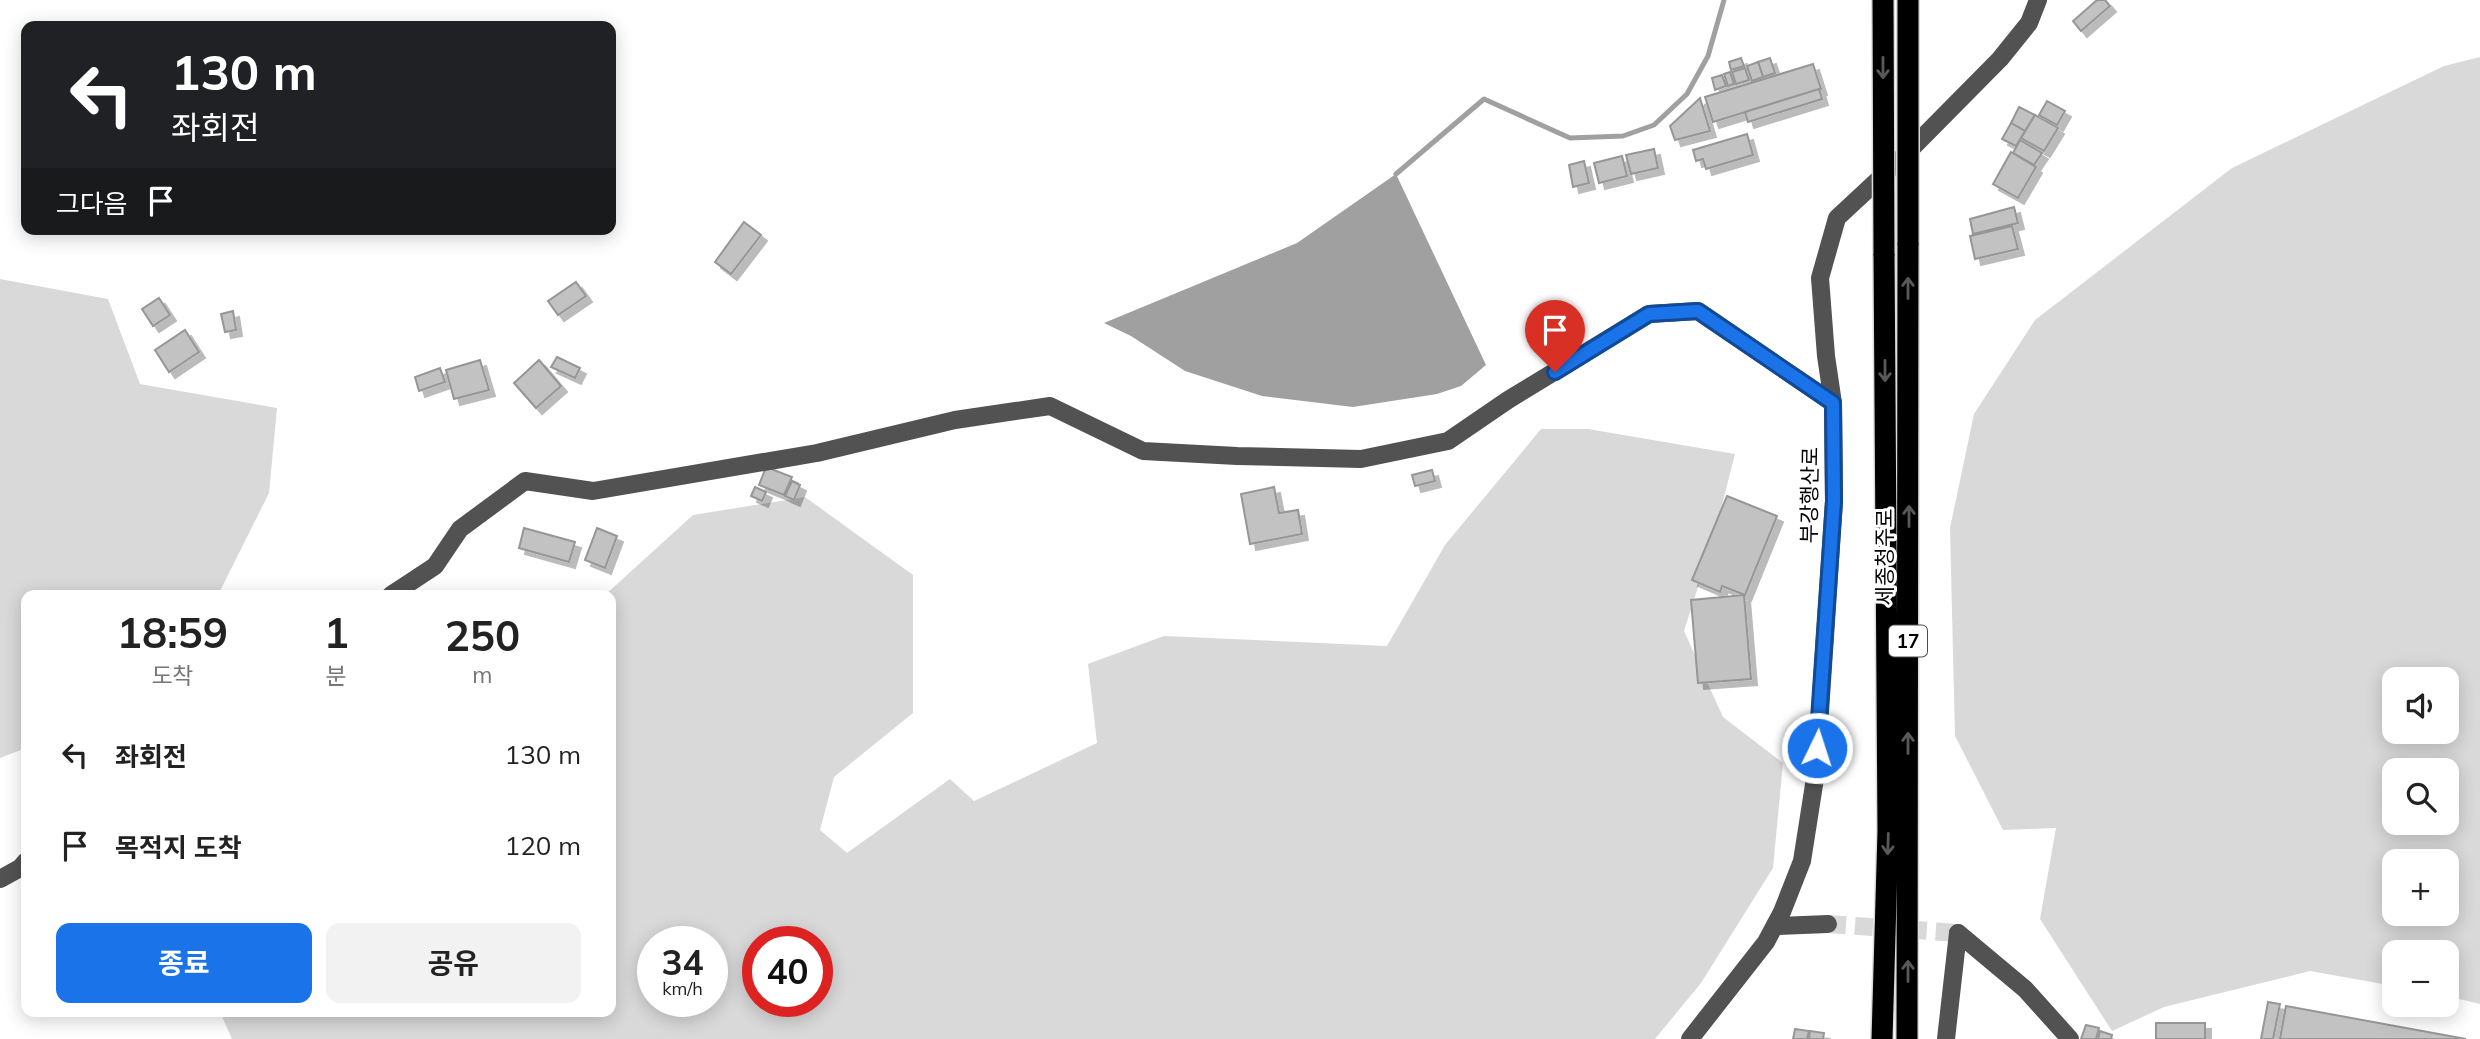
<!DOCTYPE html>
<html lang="ko">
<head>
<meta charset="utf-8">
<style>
	body { margin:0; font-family:Mulish,"Noto Sans KR",sans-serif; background:#f2f2f2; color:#222; height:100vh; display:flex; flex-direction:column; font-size:26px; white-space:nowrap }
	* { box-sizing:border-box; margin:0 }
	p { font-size:23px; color:#767676 }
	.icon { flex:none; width:38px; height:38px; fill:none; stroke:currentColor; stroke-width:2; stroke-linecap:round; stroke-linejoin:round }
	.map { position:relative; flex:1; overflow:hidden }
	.side { position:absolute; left:21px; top:590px; width:595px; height:427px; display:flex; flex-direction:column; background:#fff; border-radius:14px; box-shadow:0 4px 18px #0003 }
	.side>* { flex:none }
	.top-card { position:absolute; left:21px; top:21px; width:595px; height:214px; border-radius:14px; box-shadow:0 4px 18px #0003; background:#202124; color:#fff; overflow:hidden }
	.controls { position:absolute; left:2382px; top:667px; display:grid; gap:14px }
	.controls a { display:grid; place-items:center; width:77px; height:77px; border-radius:14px; background:#fff; box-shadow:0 4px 18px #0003; font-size:35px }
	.speed { position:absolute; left:637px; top:926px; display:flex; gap:14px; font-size:35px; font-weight:700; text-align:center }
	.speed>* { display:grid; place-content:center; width:91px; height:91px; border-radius:50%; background:#fff; box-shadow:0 4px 18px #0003; line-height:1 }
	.speed small { font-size:18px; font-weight:400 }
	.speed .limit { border:10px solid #d22; background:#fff; color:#111 }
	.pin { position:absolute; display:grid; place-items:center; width:60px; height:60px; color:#fff; margin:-72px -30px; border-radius:50% 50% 50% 0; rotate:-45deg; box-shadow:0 0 7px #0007 }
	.pin .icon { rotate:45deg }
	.me { position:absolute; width:77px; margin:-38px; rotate:4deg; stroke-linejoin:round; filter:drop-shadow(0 0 5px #0008) }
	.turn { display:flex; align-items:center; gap:24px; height:147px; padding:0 35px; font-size:32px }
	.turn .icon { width:91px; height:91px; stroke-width:2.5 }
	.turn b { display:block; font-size:49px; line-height:60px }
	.then { display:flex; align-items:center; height:66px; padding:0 35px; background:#0003; gap:14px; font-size:26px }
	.eta { display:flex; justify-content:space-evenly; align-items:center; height:119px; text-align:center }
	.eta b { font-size:42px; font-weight:700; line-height:49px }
	.action { display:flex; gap:14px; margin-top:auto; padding:14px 35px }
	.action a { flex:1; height:80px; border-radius:14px; background:#1a73e8; color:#fff; font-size:28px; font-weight:700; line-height:80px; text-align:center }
	.action a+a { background:#f2f2f2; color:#222 }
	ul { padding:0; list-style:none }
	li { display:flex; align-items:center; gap:21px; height:91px; padding:0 35px }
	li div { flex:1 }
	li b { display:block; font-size:26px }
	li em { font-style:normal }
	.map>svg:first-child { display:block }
	.green { fill:#d9d9d9; fill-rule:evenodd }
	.water { fill:#a0a0a0 }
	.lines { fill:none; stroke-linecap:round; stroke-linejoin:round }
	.stream { stroke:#a0a0a0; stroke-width:5 }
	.building { fill:#c2c2c2; stroke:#969696; stroke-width:2; filter:url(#shadow) }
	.minor-tunnel { stroke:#d9d9d9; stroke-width:18; stroke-dasharray:18 9; stroke-linecap:butt }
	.highway-casing { stroke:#dbdbdb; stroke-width:24 }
	.minor { stroke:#525252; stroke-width:18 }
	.highway { stroke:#000; stroke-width:21 }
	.highway-bridge-casing { stroke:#dbdbdb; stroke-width:24; stroke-linecap:butt }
	.highway-bridge { stroke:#000; stroke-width:21 }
	.oneway { stroke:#595959 }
	.route-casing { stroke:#114b97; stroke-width:18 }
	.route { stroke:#1a73e8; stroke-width:12 }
	.labels { text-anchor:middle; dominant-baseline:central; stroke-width:6; stroke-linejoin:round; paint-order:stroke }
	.shield { fill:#fff; stroke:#4c4c4c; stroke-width:2 }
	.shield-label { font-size:19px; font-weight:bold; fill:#000 }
	.street-label { font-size:21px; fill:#000; stroke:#fff }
</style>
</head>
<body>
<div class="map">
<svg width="2480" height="1039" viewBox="0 0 2480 1039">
	<defs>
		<filter id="shadow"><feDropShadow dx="6" dy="6" stdDeviation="0" flood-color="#0004"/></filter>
	</defs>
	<rect width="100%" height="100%" fill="#fff"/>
	<g class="green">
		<path d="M 2480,57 L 2480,1004 L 2447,996 L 2446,952 L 2394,952 L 2394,986 L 2310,971 L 2164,1007 L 2112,1031 L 2040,919 L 2056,828 L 2003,830 L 1955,736 L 1950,528 L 1974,414 L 2035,320 L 2232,168 L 2444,66 ZM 2394,679 L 2446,679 L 2446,732 L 2394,732 ZM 2394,770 L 2446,770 L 2446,822 L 2394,822 ZM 2394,861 L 2446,861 L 2446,914 L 2394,914 Z"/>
		<polygon points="0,279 108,299 140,384 277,408 269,493 218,595 26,595 26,748 0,758"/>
		<path d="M 1541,429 L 1588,429 L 1735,454 L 1713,540 L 1684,631 L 1723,717 L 1783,763 L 1773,868 L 1701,983 L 1655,1039 L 232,1039 L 220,1012 L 611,1012 L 611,595 L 605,595 L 693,515 L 805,497 L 913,575 L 913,713 L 834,777 L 820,830 L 847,853 L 950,779 L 974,801 L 1097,743 L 1088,664 L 1164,636 L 1387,646 L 1445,545 ZM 653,942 L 712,942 L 712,1001 L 653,1001 ZM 758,942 L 817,942 L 817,1001 L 758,1001 Z"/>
	</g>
	<polygon class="water" points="1396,174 1486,365 1461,386 1437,394 1353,407 1262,396 1185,371 1131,336 1104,323 1297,243"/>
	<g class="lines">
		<polyline class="stream" points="1396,174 1484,99 1570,138 1623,136 1654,125 1687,94 1708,56 1724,0"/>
	</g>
	<g class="building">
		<polygon points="2097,0 2105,0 2110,6 2081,31 2073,21"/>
		<polygon points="1741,58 1744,66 1731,70 1729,62"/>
		<polygon points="1770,58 1775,73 1763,77 1758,62"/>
		<polygon points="1758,62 1763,77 1752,81 1747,66"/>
		<polygon points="1813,64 1821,89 1713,122 1705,97"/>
		<polygon points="1745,68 1749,80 1736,84 1732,72"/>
		<polygon points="1730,72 1734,84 1728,86 1724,74"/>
		<polygon points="1722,75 1726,86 1715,90 1712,78"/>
		<polygon points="1819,89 1822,99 1748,122 1745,112"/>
		<polygon points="1700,98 1710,131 1675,140 1670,126"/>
		<polygon points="2047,101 2065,111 2057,125 2039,115"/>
		<polygon points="2019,107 2035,115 2025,131 2011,123"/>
		<polygon points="2035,115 2058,128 2044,151 2021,138"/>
		<polygon points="2011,123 2025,131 2016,146 2002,139"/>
		<polygon points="1747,134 1753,155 1706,169 1703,159 1696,161 1693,150"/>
		<polygon points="2020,140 2042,153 2034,165 2013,153"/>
		<polygon points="1654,149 1658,168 1631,174 1626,155"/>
		<polygon points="2011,152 2036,167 2018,198 1993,184"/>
		<polygon points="1622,156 1627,176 1599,183 1594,163"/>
		<polygon points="1584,161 1589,183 1573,187 1569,165"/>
		<polygon points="2014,207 2018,223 1973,234 1970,219"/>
		<polygon points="744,222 761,235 731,274 715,262"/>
		<polygon points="2012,226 2018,249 1975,259 1970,236"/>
		<polygon points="576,282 586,296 558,315 548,301"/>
		<polygon points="159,298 170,315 153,326 142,309"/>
		<polygon points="233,311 236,330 225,332 221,314"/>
		<polygon points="185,330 199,352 169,372 155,350"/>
		<polygon points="557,357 580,368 575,378 551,367"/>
		<polygon points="480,360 489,390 454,399 446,370"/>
		<polygon points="539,360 561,386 536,408 514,383"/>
		<polygon points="440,368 445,382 419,391 415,377"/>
		<polygon points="766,467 792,477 784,495 759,485"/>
		<polygon points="1432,470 1435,481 1415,486 1412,475"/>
		<polygon points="792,481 800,485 794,500 785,496"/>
		<polygon points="755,487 766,492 762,501 751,496"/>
		<polygon points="1274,487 1279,513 1298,510 1302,534 1250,544 1241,494"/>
		<polygon points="1727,496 1777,516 1745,595 1722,586 1720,592 1692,580"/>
		<polygon points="524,528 575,542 569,562 519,548"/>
		<polygon points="597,528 617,536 605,568 585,560"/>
		<polygon points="1744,595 1751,679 1698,683 1691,600"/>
		<polygon points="2268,1002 2280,1004 2273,1039 2261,1039"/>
		<polygon points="2286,1006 2466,1039 2280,1039"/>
		<rect x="2156" y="1023" width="49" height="16"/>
		<polygon points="2086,1025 2099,1028 2096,1039 2081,1039"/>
		<polygon points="1795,1029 1809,1031 1807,1039 1793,1039"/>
		<polygon points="1810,1031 1824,1033 1823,1039 1809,1039"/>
		<polygon points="2100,1031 2112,1035 2111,1039 2098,1039"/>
	</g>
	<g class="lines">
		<polyline class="minor-tunnel" points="1828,924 1958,933"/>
		<defs>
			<g id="highway">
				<polyline points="1882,1039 1888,831 1884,254"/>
				<polyline points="1907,1039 1908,243"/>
			</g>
		</defs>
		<use href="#highway" class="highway-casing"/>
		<g class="minor">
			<polyline points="391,595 435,566 460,529 525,481 593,491 817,453 955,420 1050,406 1143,451 1237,456 1361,459 1448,441 1508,400 1649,314 1698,311 1833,403"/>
			<polyline points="0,879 20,868 26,861"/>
			<polyline points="1776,926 1828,924"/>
			<polyline points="1958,933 2025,989 2070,1039"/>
			<polyline points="1690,1039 1766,942 1782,912 1802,861 1816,772 1834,501 1833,403 1826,356 1820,278 1837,218 1909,151 2000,59 2029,23 2038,0"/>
			<polyline points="1946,1039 1958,933"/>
		</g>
		<use href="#highway" class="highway"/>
		<defs>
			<g id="highway-bridge">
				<polyline points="1883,0 1884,254"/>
				<polyline points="1908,0 1908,243"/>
			</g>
		</defs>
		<use href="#highway-bridge" class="highway-bridge-casing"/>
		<use href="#highway-bridge" class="highway-bridge"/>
	</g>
	<defs><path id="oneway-shaft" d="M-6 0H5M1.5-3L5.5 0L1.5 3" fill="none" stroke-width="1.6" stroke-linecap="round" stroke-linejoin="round" transform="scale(1.75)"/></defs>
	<g class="oneway">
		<use href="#oneway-shaft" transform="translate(1883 68) rotate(90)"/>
		<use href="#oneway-shaft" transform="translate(1908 288) rotate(-90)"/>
		<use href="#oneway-shaft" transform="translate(1885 371) rotate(90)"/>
		<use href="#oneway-shaft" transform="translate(1909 516) rotate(-90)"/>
		<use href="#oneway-shaft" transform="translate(1908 743) rotate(-90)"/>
		<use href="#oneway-shaft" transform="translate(1888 844) rotate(92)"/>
		<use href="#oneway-shaft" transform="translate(1908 971) rotate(-90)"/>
	</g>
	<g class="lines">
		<defs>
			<polyline id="route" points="1555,372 1649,314 1698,311 1833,403 1834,501 1817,748"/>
		</defs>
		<use href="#route" class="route-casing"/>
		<use href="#route" class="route"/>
	</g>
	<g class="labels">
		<rect class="shield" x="1889" y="625.5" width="38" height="31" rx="5"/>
		<g class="shield-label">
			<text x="1908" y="641">17</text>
		</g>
		<g class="street-label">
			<text transform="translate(1809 495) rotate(-89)">부강행산로</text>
			<text transform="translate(1884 557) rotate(-90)">세종청주로</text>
		</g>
	</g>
</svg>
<div class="controls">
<a><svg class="icon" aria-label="sound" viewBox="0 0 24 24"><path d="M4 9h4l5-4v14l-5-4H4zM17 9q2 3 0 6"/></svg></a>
<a><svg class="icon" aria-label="search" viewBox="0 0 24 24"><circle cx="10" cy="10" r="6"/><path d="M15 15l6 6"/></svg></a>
<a>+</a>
<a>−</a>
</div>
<div class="speed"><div>34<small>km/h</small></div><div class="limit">40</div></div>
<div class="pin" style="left:1555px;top:372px;background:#d93025"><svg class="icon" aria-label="arrive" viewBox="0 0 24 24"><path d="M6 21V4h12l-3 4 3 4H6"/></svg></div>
<svg class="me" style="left:1817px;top:748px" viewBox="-20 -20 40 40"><circle r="17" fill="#1a73e8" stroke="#fff" stroke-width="3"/><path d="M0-11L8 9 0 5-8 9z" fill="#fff"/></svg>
<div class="top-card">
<div class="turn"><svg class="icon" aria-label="left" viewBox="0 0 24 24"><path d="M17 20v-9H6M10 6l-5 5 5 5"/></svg><div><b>130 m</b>좌회전</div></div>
<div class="then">그다음<svg class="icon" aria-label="arrive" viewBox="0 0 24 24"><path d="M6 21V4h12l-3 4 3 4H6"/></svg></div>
</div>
<section class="side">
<div class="eta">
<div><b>18:59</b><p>도착</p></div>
<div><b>1</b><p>분</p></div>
<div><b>250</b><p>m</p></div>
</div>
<ul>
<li><svg class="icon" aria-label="left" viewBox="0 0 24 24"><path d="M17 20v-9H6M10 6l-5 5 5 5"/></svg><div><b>좌회전</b></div><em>130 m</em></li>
<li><svg class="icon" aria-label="arrive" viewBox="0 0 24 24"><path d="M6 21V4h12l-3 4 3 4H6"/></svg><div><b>목적지 도착</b></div><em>120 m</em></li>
</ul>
<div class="action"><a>종료</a><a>공유</a></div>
</section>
</div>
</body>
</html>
